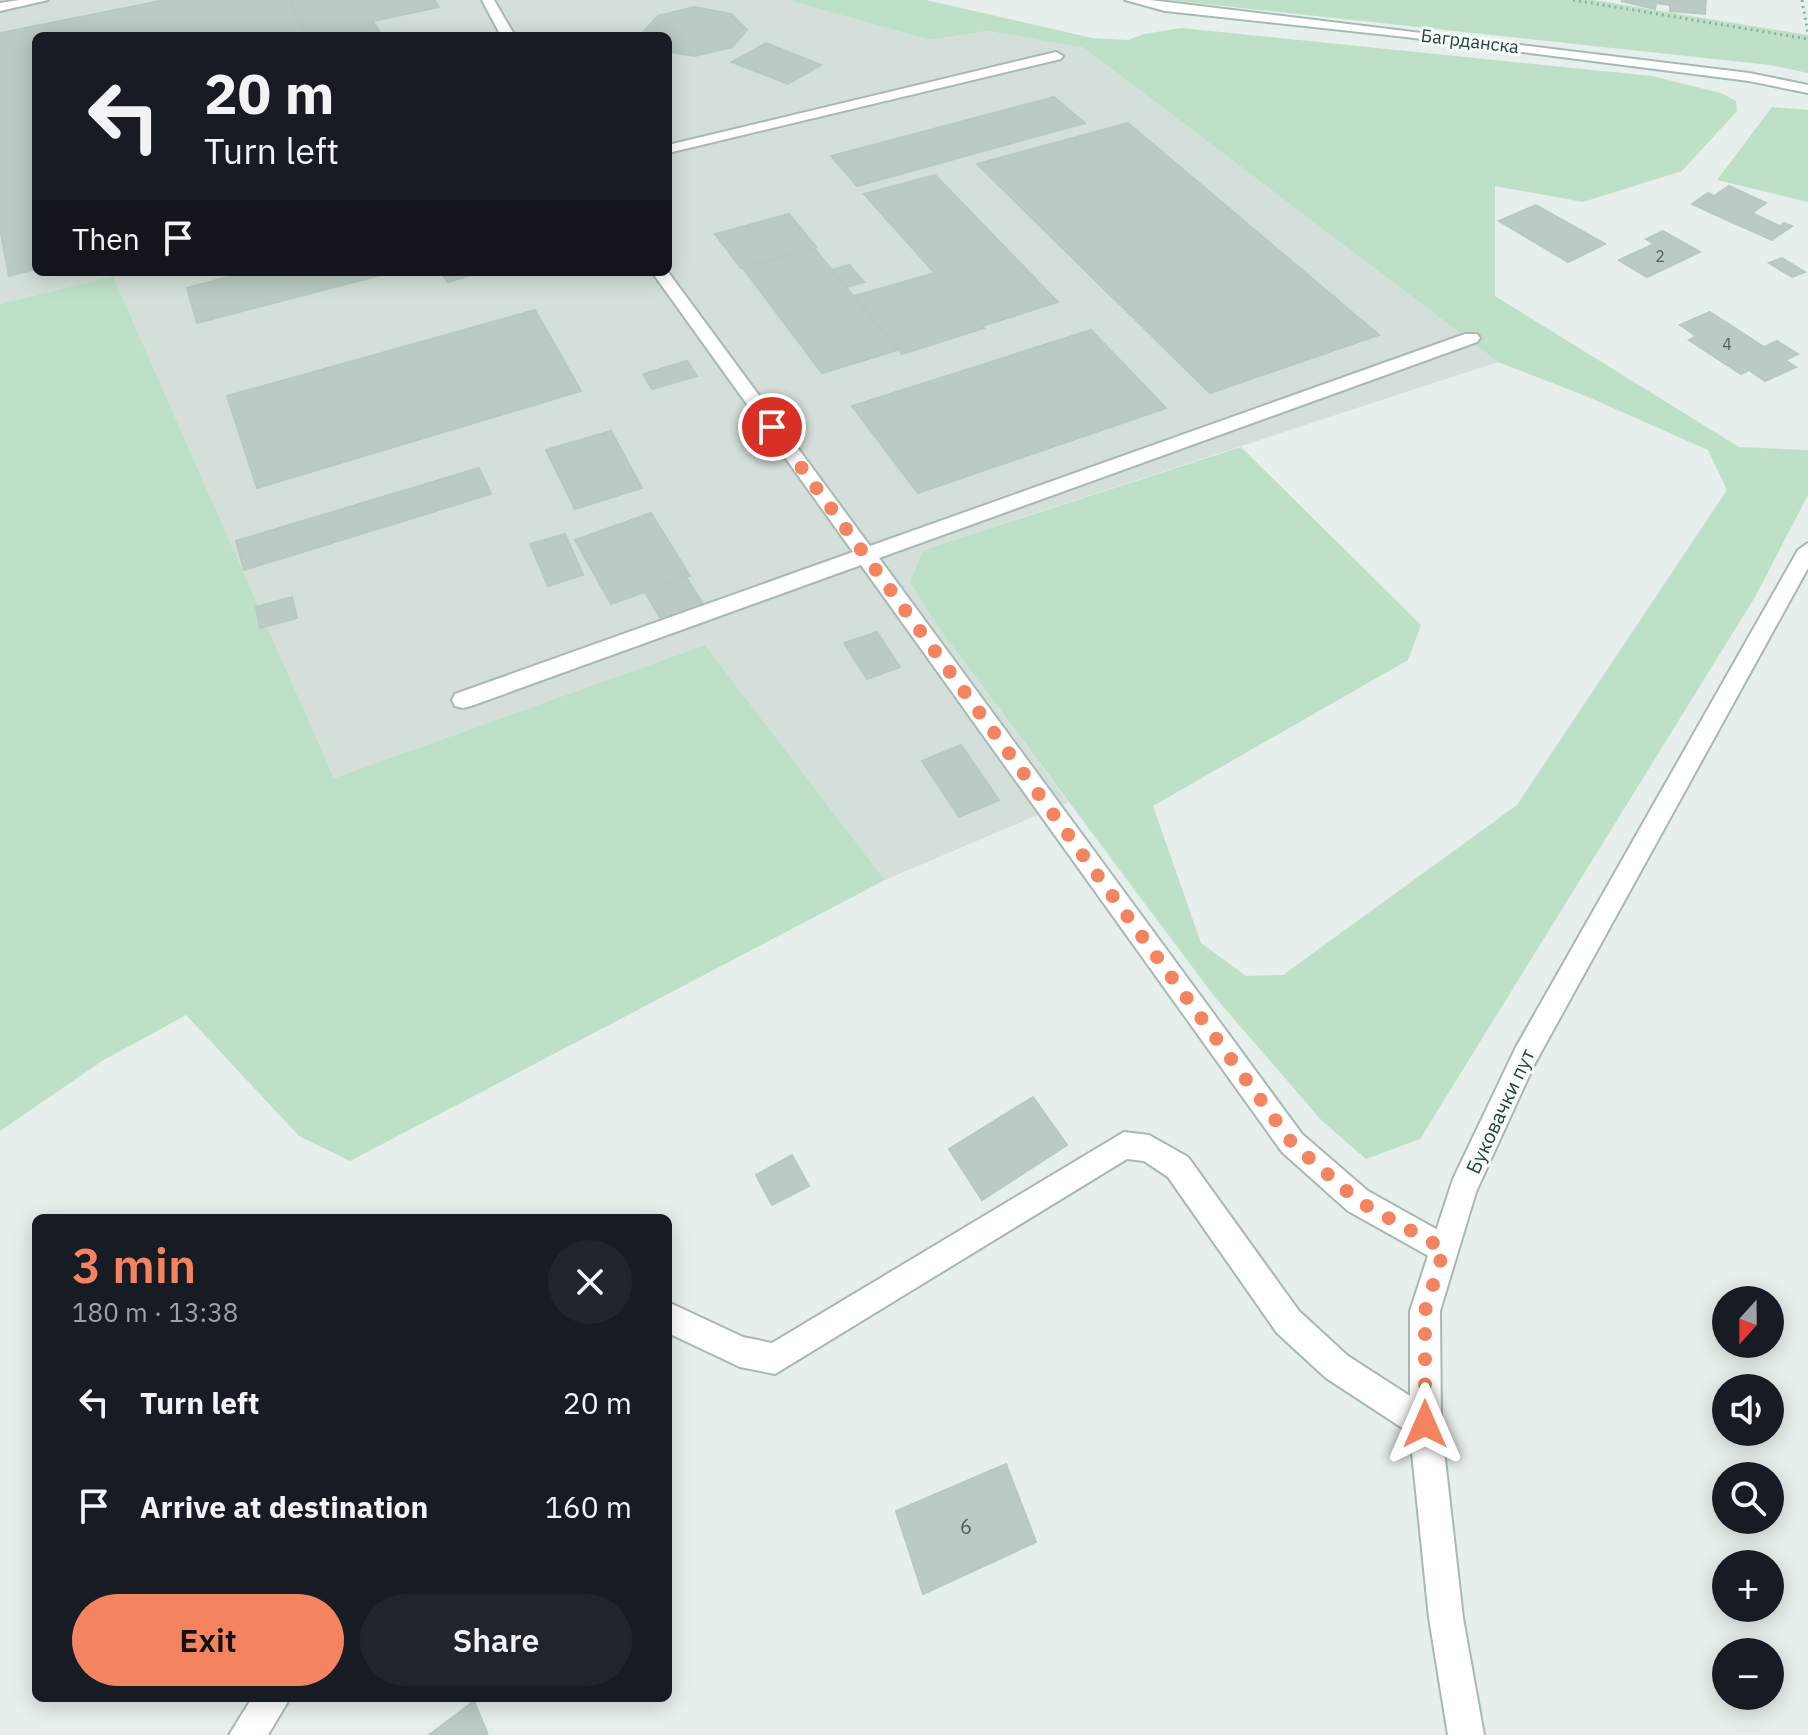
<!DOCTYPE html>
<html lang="en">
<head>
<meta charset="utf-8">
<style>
	body { margin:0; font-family:"IBM Plex Sans",sans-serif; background:#20242c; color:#f1f3f6; height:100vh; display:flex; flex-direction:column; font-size:30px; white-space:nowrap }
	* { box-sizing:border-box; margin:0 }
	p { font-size:26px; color:#9ea1a6 }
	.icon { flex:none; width:44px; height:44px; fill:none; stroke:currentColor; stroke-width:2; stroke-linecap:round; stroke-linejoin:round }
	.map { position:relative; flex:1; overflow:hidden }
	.side { position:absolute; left:32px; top:1214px; width:640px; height:488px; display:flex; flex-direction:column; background:#171b24; border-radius:12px; box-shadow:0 4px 20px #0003 }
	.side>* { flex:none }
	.top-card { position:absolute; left:32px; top:32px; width:640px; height:244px; border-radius:12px; box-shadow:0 4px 20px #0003; background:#171b24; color:#f1f3f6; overflow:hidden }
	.needle { width:52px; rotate:201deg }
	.fabs { position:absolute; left:1712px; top:1286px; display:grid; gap:16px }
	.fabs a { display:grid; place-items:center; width:72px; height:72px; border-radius:50%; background:#171b24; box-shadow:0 4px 20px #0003; font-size:40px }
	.pin { position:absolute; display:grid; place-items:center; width:68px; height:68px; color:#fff; margin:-34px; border:4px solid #fff; border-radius:50%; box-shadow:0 2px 8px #0007 }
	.me { position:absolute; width:88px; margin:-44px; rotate:0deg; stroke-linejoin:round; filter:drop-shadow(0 0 6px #0008) }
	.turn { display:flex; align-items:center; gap:28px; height:168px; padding:0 40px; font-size:36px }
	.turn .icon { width:104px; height:104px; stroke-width:2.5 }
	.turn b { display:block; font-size:56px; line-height:68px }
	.then { display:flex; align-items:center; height:76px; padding:0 40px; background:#0003; gap:16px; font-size:30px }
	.round { display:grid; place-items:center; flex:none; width:84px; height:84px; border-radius:42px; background:#20242c }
	.summary { display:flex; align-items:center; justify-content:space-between; height:136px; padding:0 40px }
	h1 { font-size:48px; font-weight:600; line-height:60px; color:#f4845f }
	.button { display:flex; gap:16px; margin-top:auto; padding:16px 40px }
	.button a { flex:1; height:92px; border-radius:48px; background:#f4845f; color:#111; font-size:32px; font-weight:600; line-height:92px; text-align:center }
	.button a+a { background:#20242c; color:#f1f3f6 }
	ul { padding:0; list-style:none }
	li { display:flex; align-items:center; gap:24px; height:104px; padding:0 40px }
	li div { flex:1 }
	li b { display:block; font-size:30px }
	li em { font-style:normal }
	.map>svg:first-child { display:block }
	.built { fill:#d4dfda; fill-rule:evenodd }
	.green { fill:#bfe0c8 }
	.building { fill:#bbcac4; stroke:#b8c9c2; stroke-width:2 }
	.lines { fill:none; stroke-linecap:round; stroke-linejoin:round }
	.service-casing { stroke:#a8b8b2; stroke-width:4 }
	.minor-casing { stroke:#a8b8b2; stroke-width:4 }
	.secondary-casing { stroke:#a4bbb3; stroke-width:4 }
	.path { stroke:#86b3a5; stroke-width:3; stroke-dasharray:2 4; stroke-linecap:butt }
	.service { fill:#fff; fill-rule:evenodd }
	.minor { fill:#fff; fill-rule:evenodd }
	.secondary { fill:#fff; fill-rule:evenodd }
	.route { stroke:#f4845f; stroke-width:14; stroke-dasharray:0 25.2 }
	.labels { text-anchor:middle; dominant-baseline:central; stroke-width:6; stroke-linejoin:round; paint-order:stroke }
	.number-label { font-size:16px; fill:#4a645c }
	.far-street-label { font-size:18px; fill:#24423a; stroke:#f7fbf9 }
	.street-label { font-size:20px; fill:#24423a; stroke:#f7fbf9 }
	.near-number-label { font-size:20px; fill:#4a645c }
</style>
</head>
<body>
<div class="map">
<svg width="1808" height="1735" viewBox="0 0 1808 1735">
	<rect width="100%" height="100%" fill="#e6efeb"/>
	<path class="built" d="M 0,0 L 790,0 L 930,40 L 987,31 L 1084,48 L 1498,362 L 923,550 L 910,582 L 932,619 L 1068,802 L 885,880 L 705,645 L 334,778 L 113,276 L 0,304 ZM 36,36 L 668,36 L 668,272 L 36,272 Z"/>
	<g class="green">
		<polygon points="788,0 926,0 1092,38 1128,40 1144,34 1181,28 1652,76 1721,93 1736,101 1737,111 1682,171 1583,202 1495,186 1495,296 1739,447 1808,450 1808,495 1755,597 1420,1139 1366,1159 1322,1121 1214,996 932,619 910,582 923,550 1241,447 1421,625 1408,660 1153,806 1201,943 1246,976 1283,975 1517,805 1727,490 1708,450 1588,397 1498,362 1084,48 987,31 930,40"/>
		<polygon points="1168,0 1593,0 1808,35 1808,73 1770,65"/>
		<polygon points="1772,107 1808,110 1808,202 1717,180"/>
		<polygon points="113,276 334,778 705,645 885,880 350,1161 299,1136 186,1015 102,1061 0,1131 0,304"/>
	</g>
	<g class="building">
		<polygon points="165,0 289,0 307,36 36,36 36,269 9,276 0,229 0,33"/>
		<polygon points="289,0 434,0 439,7 373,21 382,36 307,36"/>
		<polygon points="1706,0 1705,14 1670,11 1670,5 1656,3 1655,9 1621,1"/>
		<polygon points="694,7 731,14 747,30 732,47 695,56 668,52 668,36 646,36 643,32 658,16"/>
		<polygon points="766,43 821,65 788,84 732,62"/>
		<polygon points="1054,97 1085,123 857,186 831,156"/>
		<polygon points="1128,123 1379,335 1210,393 977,164"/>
		<polygon points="935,175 1058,302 982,326 864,194"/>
		<polygon points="1729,186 1766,203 1736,224 1692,204 1708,193 1714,196"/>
		<polygon points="1536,205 1605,244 1568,262 1499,221"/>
		<polygon points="1752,213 1780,226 1784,223 1792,226 1772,240 1736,224"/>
		<polygon points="789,214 816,247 741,268 715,234"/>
		<polygon points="1663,231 1700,252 1647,277 1619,260 1654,244 1646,239"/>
		<polygon points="814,248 846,287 898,350 822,373 743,268"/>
		<polygon points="1782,258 1805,272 1792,277 1769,263"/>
		<polygon points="849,265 864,282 846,287 832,270"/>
		<polygon points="247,272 392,272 197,323 187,288"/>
		<polygon points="454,272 479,272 448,282 443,276"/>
		<polygon points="935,273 984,328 902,354 854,296"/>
		<polygon points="535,310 581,391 257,488 227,396"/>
		<polygon points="1710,312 1764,347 1777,341 1798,354 1785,360 1796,367 1765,381 1749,370 1741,374 1689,340 1696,336 1680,325"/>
		<polygon points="1091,330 1166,408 918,493 852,406"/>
		<polygon points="687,361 697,376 652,389 643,374"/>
		<polygon points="611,431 642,488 575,509 546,450"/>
		<polygon points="479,468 491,494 244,570 236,541"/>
		<polygon points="651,513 690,576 611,604 575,540"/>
		<polygon points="565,534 583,575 548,586 530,544"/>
		<polygon points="686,577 705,607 663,623 645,592"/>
		<polygon points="292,597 297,618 260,628 256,607"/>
		<polygon points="877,632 900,667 867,679 844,643"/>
		<polygon points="961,745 999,800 959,817 922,761"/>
		<polygon points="1033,1097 1067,1145 982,1200 949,1149"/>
		<polygon points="792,1155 809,1186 772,1205 756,1175"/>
		<polygon points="1006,1464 1036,1542 923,1594 896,1511"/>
		<polygon points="474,1701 488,1735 429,1735"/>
	</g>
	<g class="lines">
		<defs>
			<g id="service">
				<polygon points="19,0 48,0 0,11 0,3"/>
				<polygon points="482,0 494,0 515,36 501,36"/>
				<polygon points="1056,52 1063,56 1061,59 668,153 668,145"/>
				<polygon points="652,272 668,272 870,546 1465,334 1477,334 1480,338 1477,342 879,558 1302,1134 1368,1191 1454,1239 1458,1249 1454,1259 1444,1263 1434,1259 1348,1211 1282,1152 861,565 471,706 463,708 455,706 452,700 455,694 853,552"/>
			</g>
			<g id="minor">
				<polygon points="1808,543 1808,568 1534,1065 1476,1192 1440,1311 1441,1424 1463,1618 1484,1735 1448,1735 1429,1618 1410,1433 1326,1378 1277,1333 1168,1177 1144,1161 1127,1159 775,1374 740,1367 668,1333 668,1302 743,1337 772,1343 1124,1132 1149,1135 1188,1157 1299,1311 1348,1356 1410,1396 1410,1311 1453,1179 1516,1047 1798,550"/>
				<polygon points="252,1698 290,1698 268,1735 229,1735"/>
			</g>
			<polygon id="secondary" points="1125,0 1150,0 1749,73 1808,85 1808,93 1749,81 1406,37 1165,11"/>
		</defs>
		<use href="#service" class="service-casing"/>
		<use href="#minor" class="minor-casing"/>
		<use href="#secondary" class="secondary-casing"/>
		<g class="path">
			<polyline points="1573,0 1808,39"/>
			<polyline points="1802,0 1808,34"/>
		</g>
		<use href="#service" class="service"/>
		<use href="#minor" class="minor"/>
		<use href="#secondary" class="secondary"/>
	</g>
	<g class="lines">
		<polyline class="route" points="772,427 1292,1143 1358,1201 1444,1249 1425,1311 1425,1424"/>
	</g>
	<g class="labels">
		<g class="number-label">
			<text x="1660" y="256">2</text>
			<text x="1727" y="344">4</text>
		</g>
		<g class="far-street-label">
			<text transform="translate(1470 41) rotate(7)">Багрданска</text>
		</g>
		<g class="street-label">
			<text transform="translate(1500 1111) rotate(-65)">Буковачки пут</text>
		</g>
		<g class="near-number-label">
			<text x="966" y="1526">6</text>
		</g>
	</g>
</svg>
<div class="fabs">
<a><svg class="needle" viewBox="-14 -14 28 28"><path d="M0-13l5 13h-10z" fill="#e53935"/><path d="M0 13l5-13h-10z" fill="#9ea1a6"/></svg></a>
<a><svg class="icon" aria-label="sound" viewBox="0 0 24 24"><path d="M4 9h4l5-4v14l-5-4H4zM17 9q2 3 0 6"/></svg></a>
<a><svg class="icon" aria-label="search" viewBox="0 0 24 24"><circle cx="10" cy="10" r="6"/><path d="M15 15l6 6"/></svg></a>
<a>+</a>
<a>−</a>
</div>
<div class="pin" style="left:772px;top:427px;background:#d93025"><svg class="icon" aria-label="arrive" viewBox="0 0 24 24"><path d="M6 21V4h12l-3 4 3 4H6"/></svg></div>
<svg class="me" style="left:1425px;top:1424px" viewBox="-20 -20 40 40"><path d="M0-17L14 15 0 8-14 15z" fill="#f4845f" stroke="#fff" stroke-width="4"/></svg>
<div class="top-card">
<div class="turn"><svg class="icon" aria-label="left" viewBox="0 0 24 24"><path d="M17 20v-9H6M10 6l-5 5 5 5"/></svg><div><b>20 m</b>Turn left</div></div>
<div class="then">Then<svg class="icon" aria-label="arrive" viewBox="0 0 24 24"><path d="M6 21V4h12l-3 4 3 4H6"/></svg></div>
</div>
<section class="side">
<div class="summary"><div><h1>3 min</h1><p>180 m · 13:38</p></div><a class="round"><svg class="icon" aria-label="close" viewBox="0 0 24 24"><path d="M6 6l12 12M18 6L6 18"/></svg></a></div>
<ul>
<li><svg class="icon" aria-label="left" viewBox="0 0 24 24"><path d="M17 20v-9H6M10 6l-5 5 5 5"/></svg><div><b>Turn left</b></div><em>20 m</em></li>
<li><svg class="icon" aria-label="arrive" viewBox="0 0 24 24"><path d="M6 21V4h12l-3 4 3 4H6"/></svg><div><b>Arrive at destination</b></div><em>160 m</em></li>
</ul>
<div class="button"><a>Exit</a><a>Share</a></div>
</section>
</div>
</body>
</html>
